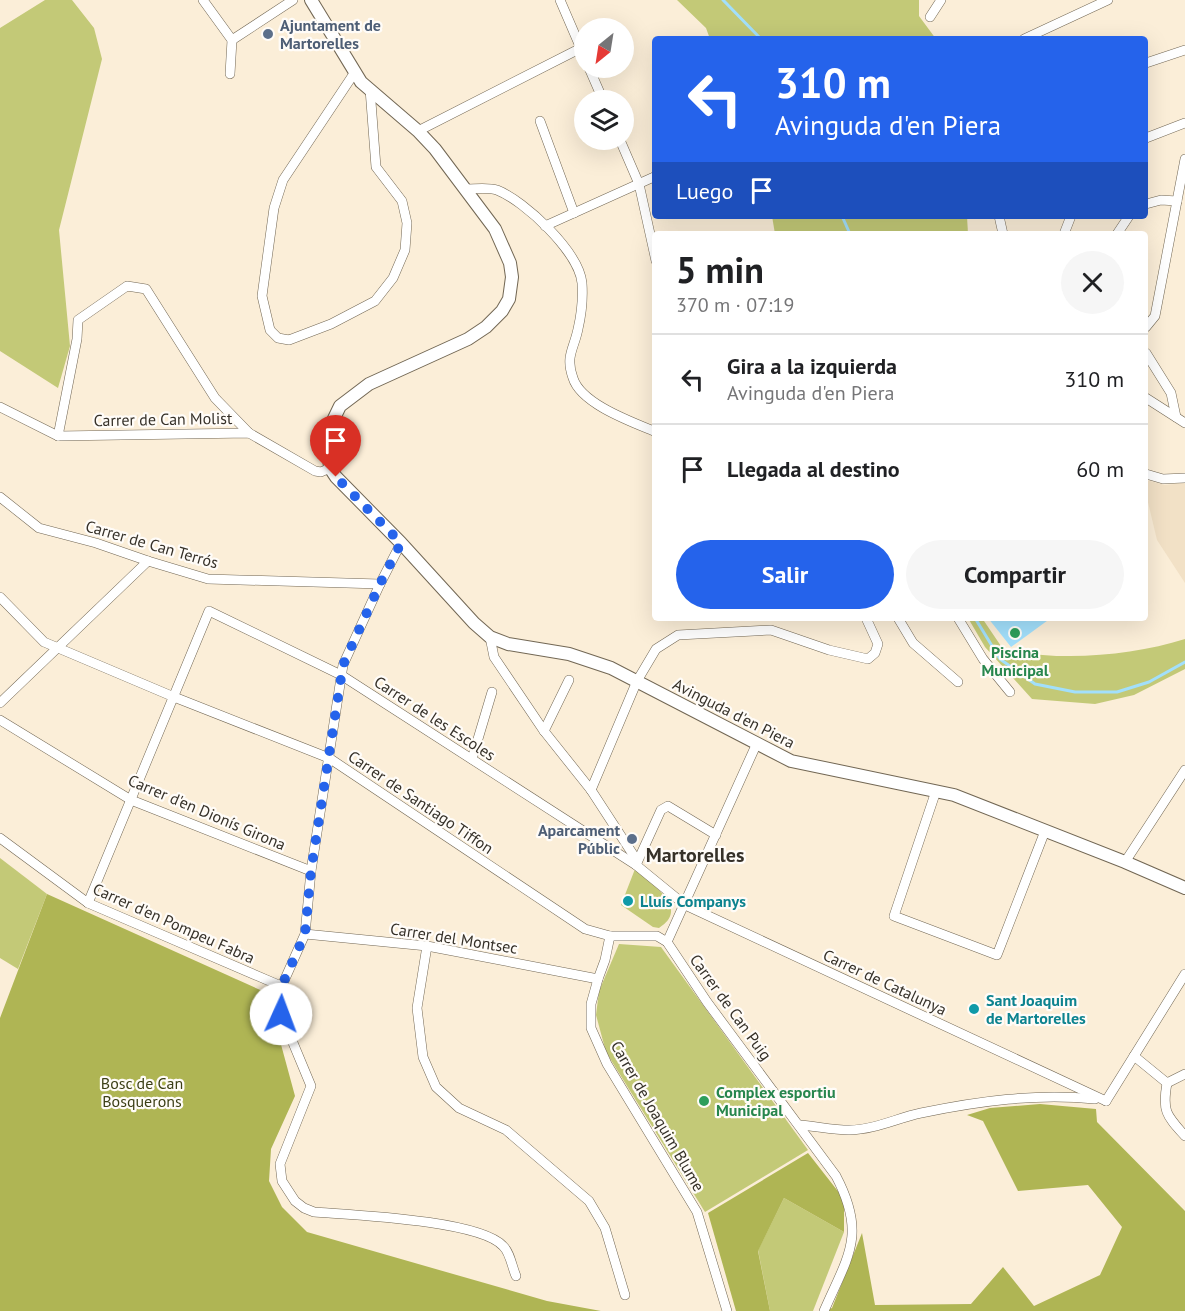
<!DOCTYPE html>
<html lang="es">
<head>
<meta charset="utf-8">
<style>
	body { margin:0; font-family:"PT Sans",sans-serif; background:#f6f6f6; color:#202124; height:100vh; display:flex; flex-direction:column; font-size:22px; white-space:nowrap }
	* { box-sizing:border-box; margin:0 }
	p { font-size:20px; color:#757577 }
	.icon { flex:none; width:33px; height:33px; fill:none; stroke:currentColor; stroke-width:2; stroke-linecap:round; stroke-linejoin:round }
	.map { position:relative; flex:1; overflow:hidden }
	.drawer { position:absolute; left:652px; top:231px; width:496px; height:390px; display:flex; flex-direction:column; background:#fff; border-radius:6px; box-shadow:0 6px 24px #0002 }
	.drawer>* { flex:none }
	.banner { position:absolute; left:652px; top:36px; width:496px; height:183px; border-radius:6px; box-shadow:0 6px 24px #0002; background:#2563eb; color:#fff; overflow:hidden }
	.needle { width:39px; rotate:210deg }
	.fabs { position:absolute; left:574px; top:18px; display:grid; gap:12px }
	.fabs a { display:grid; place-items:center; width:60px; height:60px; border-radius:50%; background:#fff; box-shadow:0 6px 24px #0002; font-size:30px }
	.pin { position:absolute; display:grid; place-items:center; width:51px; height:51px; color:#fff; margin:-62px -26px; border-radius:50% 50% 50% 0; rotate:-45deg; box-shadow:0 0 6px #0007 }
	.pin .icon { rotate:45deg }
	.me { position:absolute; width:66px; margin:-33px; rotate:2deg; stroke-linejoin:round; filter:drop-shadow(0 0 4px #0008) }
	.turn { display:flex; align-items:center; gap:21px; height:126px; padding:0 24px; font-size:27px }
	.turn .icon { width:78px; height:78px; stroke-width:2.5 }
	.turn b { display:block; font-size:42px; line-height:51px }
	.then { display:flex; align-items:center; height:57px; padding:0 24px; background:#0003; gap:12px; font-size:22px }
	.round { display:grid; place-items:center; flex:none; width:63px; height:63px; border-radius:32px; background:#f6f6f6 }
	.summary { display:flex; align-items:center; justify-content:space-between; height:102px; padding:0 24px }
	h1 { font-size:36px; font-weight:800; line-height:45px }
	.button { display:flex; gap:12px; margin-top:auto; padding:12px 24px }
	.button a { flex:1; height:69px; border-radius:36px; background:#2563eb; color:#fff; font-size:24px; font-weight:800; line-height:69px; text-align:center }
	.button a+a { background:#f6f6f6; color:#202124 }
	ul { padding:0; list-style:none }
	li { display:flex; align-items:center; gap:18px; height:90px; padding:0 24px; border-top:2px solid #e0e0e0 }
	li div { flex:1 }
	li b { display:block; font-size:22px }
	li em { font-style:normal }
	.map>svg:first-child { display:block }
	.built { fill:#f2e1c6 }
	.green { fill:#c3c977 }
	.forest { fill:#afb554 }
	.water { fill:#a2dffb }
	.lines { fill:none; stroke-linecap:round; stroke-linejoin:round }
	.stream { stroke:#a2dffb; stroke-width:3 }
	.minor-casing { stroke:#726754; stroke-width:10 }
	.tertiary-casing { stroke:#726754; stroke-width:14 }
	.minor { stroke:#fff; stroke-width:9 }
	.tertiary { stroke:#fff; stroke-width:12 }
	.route { stroke:#2563eb; stroke-width:10; stroke-dasharray:0 18 }
	.service-dot { fill:#5c6f8a; stroke:#fffcf8; stroke-width:2 }
	.leisure-dot { fill:#2e9e5b; stroke:#fffcf8; stroke-width:2 }
	.culture-dot { fill:#0f9aa8; stroke:#fffcf8; stroke-width:2 }
	.labels { text-anchor:middle; dominant-baseline:central; stroke-width:4.5; stroke-linejoin:round; paint-order:stroke }
	.service-label { font-size:16px; font-weight:bold; fill:#4e5e75; stroke:#fffcf8; text-anchor:start }
	.street-label { font-size:16px; fill:#363129; stroke:#fffcf8 }
	.leisure-label { font-size:16px; font-weight:bold; fill:#27864d; stroke:#fffcf8 }
	.culture-label { font-size:16px; font-weight:bold; fill:#0d838f; stroke:#fffcf8; text-anchor:start }
	.park-label { font-size:16px; fill:#3c3f16; stroke:#fffcf8 }
	.quarter-label { font-size:20px; font-weight:bold; fill:#363129; stroke:#fffcf8 }
</style>
</head>
<body>
<div class="map">
<svg width="1185" height="1311" viewBox="0 0 1185 1311">
	<rect width="100%" height="100%" fill="#fbeed8"/>
	<polygon class="built" points="1146,480 1165,485 1185,483 1185,583 1157,540 1146,494"/>
	<g class="green">
		<polygon points="45,0 72,0 94,28 102,59 59,230 70,346 58,388 0,351 0,28"/>
		<polygon points="677,0 919,0 919,16 936,39 710,39 706,28"/>
		<polygon points="772,216 967,216 968,234 775,234"/>
		<path d="M 968,618 L 982,618 L 1003,649 C 1059,662 1131,656 1185,639 L 1185,669 L 1134,695 L 1095,704 L 1032,699 L 985,647 Z"/>
		<polygon points="0,858 47,894 18,969 0,958"/>
		<path d="M 635,869 C 652,885 691,908 659,928 L 653,927 L 621,905 Z"/>
		<polygon points="619,944 661,947 808,1150 705,1212 606,1052 596,1015 599,991"/>
		<polygon points="784,1198 844,1232 813,1311 770,1311 758,1250"/>
	</g>
	<g class="forest">
		<polygon points="47,894 267,993 295,1096 271,1149 269,1181 282,1207 307,1232 547,1301 601,1311 0,1311 0,1018"/>
		<polygon points="1040,1104 1096,1109 1097,1122 1185,1211 1185,1311 825,1311 832,1308 862,1233 875,1305 971,1304 1003,1267 1034,1306 1100,1275 1122,1227 1088,1185 1018,1191 983,1121 967,1115 990,1108"/>
		<polygon points="808,1153 844,1199 844,1232 784,1198 758,1251 770,1311 736,1311 708,1213"/>
	</g>
	<polygon class="water" points="988,618 1051,618 1011,647"/>
	<g class="lines">
		<g class="stream">
			<polyline points="723,0 761,39"/>
			<polyline points="842,216 850,234"/>
			<polyline points="975,618 1000,659 1035,684 1075,692 1117,692 1149,682 1185,662"/>
		</g>
		<defs>
			<g id="minor">
				<polyline points="203,0 232,40 230,74"/>
				<polyline points="560,0 585,58"/>
				<polyline points="930,17 941,0"/>
				<polyline points="1024,39 1108,0"/>
				<polyline points="232,40 293,0"/>
				<polyline points="1146,63 1185,50"/>
				<polyline points="589,68 603,100"/>
				<polyline points="355,72 283,180 274,208 262,296 270,330 278,338 289,340 331,324 375,301 393,278 405,250 407,223 402,201 376,167 370,89"/>
				<polyline points="540,121 574,213"/>
				<polyline points="418,131 581,48"/>
				<polyline points="1146,138 1185,123"/>
				<polyline points="620,140 639,184 656,261"/>
				<path d="M 465,189 C 475,189 488,187 497,190 C 525,201 579,252 582,283 C 583,297 581,316 578,329 C 574,349 565,356 573,378 C 581,404 632,422 656,432"/>
				<polyline points="1146,204 1161,200 1177,201"/>
				<polyline points="999,216 1003,234"/>
				<polyline points="545,226 656,176"/>
				<polyline points="1064,234 1071,216"/>
				<polyline points="1117,234 1129,216"/>
				<polyline points="1146,327 1155,316 1185,159"/>
				<polyline points="1146,353 1171,393 1176,417"/>
				<polyline points="1146,398 1185,423"/>
				<polyline points="0,407 58,436 249,433 315,471 321,472 330,468"/>
				<polyline points="58,436 77,339 78,320 127,286 146,289 215,398 249,433"/>
				<polyline points="1146,474 1163,479 1185,478"/>
				<polyline points="0,497 39,528 96,543 148,561 208,579 380,584"/>
				<path d="M 401,543 L 380,584 L 343,665 L 311,871 L 305,934 L 280,990 L 281,1014 L 311,1086 L 280,1164 L 282,1181 L 295,1201 L 304,1208 L 314,1212 C 352,1215 479,1220 503,1246 C 510,1252 512,1267 516,1276"/>
				<path d="M 0,597 L 44,642 L 174,697 L 329,758 L 585,929 L 610,936 L 657,936 L 667,942 L 707,1002 L 836,1176 C 867,1235 848,1256 824,1311"/>
				<polyline points="898,618 913,643 958,682"/>
				<polyline points="958,618 983,659 1010,692"/>
				<polyline points="490,637 494,657 544,731 591,790 634,856 636,865 685,905 1106,1101"/>
				<polyline points="0,703 148,561"/>
				<polyline points="0,720 131,800 311,871"/>
				<polyline points="544,731 569,680"/>
				<polyline points="472,759 492,692"/>
				<polyline points="591,790 637,681 656,649 678,635 771,630 829,650 868,659 875,653 878,644 866,618"/>
				<polyline points="936,791 894,916 997,955 1045,831"/>
				<polyline points="0,838 88,903 281,986"/>
				<polyline points="1125,862 1185,770"/>
				<polyline points="88,903 209,611 341,675 636,865 661,810 668,806 716,835"/>
				<polyline points="305,934 427,946 598,979"/>
				<polyline points="610,936 605,960 598,979 591,1004 591,1028 607,1064 697,1212 727,1311"/>
				<polyline points="667,942 757,743"/>
				<polyline points="427,946 417,1008 423,1057 436,1087 459,1108 506,1130 589,1201 605,1228 625,1295"/>
				<polyline points="1134,1056 1167,1083"/>
				<path d="M 1167,1083 C 1162,1111 1166,1115 1185,1136"/>
				<polyline points="1167,1083 1185,1074"/>
				<polyline points="1106,1101 1185,974"/>
				<path d="M 799,1125 C 815,1126 833,1130 849,1130 C 874,1130 897,1118 921,1113 C 979,1101 1037,1093 1095,1099"/>
			</g>
			<polyline id="tertiary" points="311,0 361,82 418,131 435,149 495,229 510,263 512,277 509,299 502,311 486,327 468,339 369,384 340,406 327,433 330,468 336,477 401,543 474,623 490,637 508,644 569,654 611,668 791,761 954,795 1125,862 1185,888"/>
		</defs>
		<use href="#minor" class="minor-casing"/>
		<use href="#tertiary" class="tertiary-casing"/>
		<use href="#minor" class="minor"/>
		<use href="#tertiary" class="tertiary"/>
	</g>
	<g class="lines">
		<polyline class="route" points="281,1014 280,990 305,934 311,871 343,665 380,584 401,543 336,477"/>
	</g>
	<g class="service-dot">
		<circle cx="268" cy="34" r="6"/>
		<circle cx="632" cy="839" r="6"/>
	</g>
	<g class="leisure-dot">
		<circle cx="1015" cy="633" r="6"/>
		<circle cx="704" cy="1101" r="6"/>
	</g>
	<g class="culture-dot">
		<circle cx="628" cy="901" r="6"/>
		<circle cx="974" cy="1009" r="6"/>
	</g>
	<g class="labels">
		<g class="service-label">
			<text x="280" y="25">Ajuntament de<tspan x="280" dy="18">Martorelles</tspan></text>
			<text x="620" y="830" text-anchor="end">Aparcament<tspan x="620" dy="18">Públic</tspan></text>
		</g>
		<g class="street-label">
			<text transform="translate(163 419) rotate(-1)">Carrer de Can Molist</text>
			<text transform="translate(152 544) rotate(16)">Carrer de Can Terrós</text>
			<text transform="translate(734 713) rotate(27)">Avinguda d'en Piera</text>
			<text transform="translate(435 718) rotate(33)">Carrer de les Escoles</text>
			<text transform="translate(421 802) rotate(34)">Carrer de Santiago Tiffon</text>
			<text transform="translate(207 812) rotate(23)">Carrer d'en Dionís Girona</text>
			<text transform="translate(174 923) rotate(24)">Carrer d'en Pompeu Fabra</text>
			<text transform="translate(454 938) rotate(9)">Carrer del Montsec</text>
			<text transform="translate(885 982) rotate(25)">Carrer de Catalunya</text>
			<text transform="translate(731 1007) rotate(54)">Carrer de Can Puig</text>
			<text transform="translate(658 1116) rotate(60)">Carrer de Joaquim Blume</text>
		</g>
		<g class="leisure-label">
			<text x="1015" y="652">Piscina<tspan x="1015" dy="18">Municipal</tspan></text>
			<text x="716" y="1092" text-anchor="start">Complex esportiu<tspan x="716" dy="18">Municipal</tspan></text>
		</g>
		<g class="culture-label">
			<text x="640" y="901">Lluís Companys</text>
			<text x="986" y="1000">Sant Joaquim<tspan x="986" dy="18">de Martorelles</tspan></text>
		</g>
		<g class="park-label">
			<text x="142" y="1083">Bosc de Can<tspan x="142" dy="18">Bosquerons</tspan></text>
		</g>
		<g class="quarter-label">
			<text x="695" y="855">Martorelles</text>
		</g>
	</g>
</svg>
<div class="fabs">
<a><svg class="needle" viewBox="-14 -14 28 28"><path d="M0-13l5 13h-10z" fill="#e53935"/><path d="M0 13l5-13h-10z" fill="#757577"/></svg></a>
<a><svg class="icon" aria-label="layers" viewBox="0 0 24 24"><path d="M12 4l9 5-9 5-9-5zM3 14l9 5 9-5"/></svg></a>
</div>
<div class="pin" style="left:336px;top:477px;background:#d93025"><svg class="icon" aria-label="arrive" viewBox="0 0 24 24"><path d="M6 21V4h12l-3 4 3 4H6"/></svg></div>
<svg class="me" style="left:281px;top:1014px" viewBox="-20 -20 40 40"><circle r="19" fill="#fff"/><path d="M0-13L10 11 0 6-10 11z" fill="#2563eb"/></svg>
<div class="banner">
<div class="turn"><svg class="icon" aria-label="left" viewBox="0 0 24 24"><path d="M17 20v-9H6M10 6l-5 5 5 5"/></svg><div><b>310 m</b>Avinguda d'en Piera</div></div>
<div class="then">Luego<svg class="icon" aria-label="arrive" viewBox="0 0 24 24"><path d="M6 21V4h12l-3 4 3 4H6"/></svg></div>
</div>
<section class="drawer">
<div class="summary"><div><h1>5 min</h1><p>370 m · 07:19</p></div><a class="round"><svg class="icon" aria-label="close" viewBox="0 0 24 24"><path d="M6 6l12 12M18 6L6 18"/></svg></a></div>
<ul>
<li><svg class="icon" aria-label="left" viewBox="0 0 24 24"><path d="M17 20v-9H6M10 6l-5 5 5 5"/></svg><div><b>Gira a la izquierda</b><p>Avinguda d'en Piera</p></div><em>310 m</em></li>
<li><svg class="icon" aria-label="arrive" viewBox="0 0 24 24"><path d="M6 21V4h12l-3 4 3 4H6"/></svg><div><b>Llegada al destino</b></div><em>60 m</em></li>
</ul>
<div class="button"><a>Salir</a><a>Compartir</a></div>
</section>
</div>
</body>
</html>
